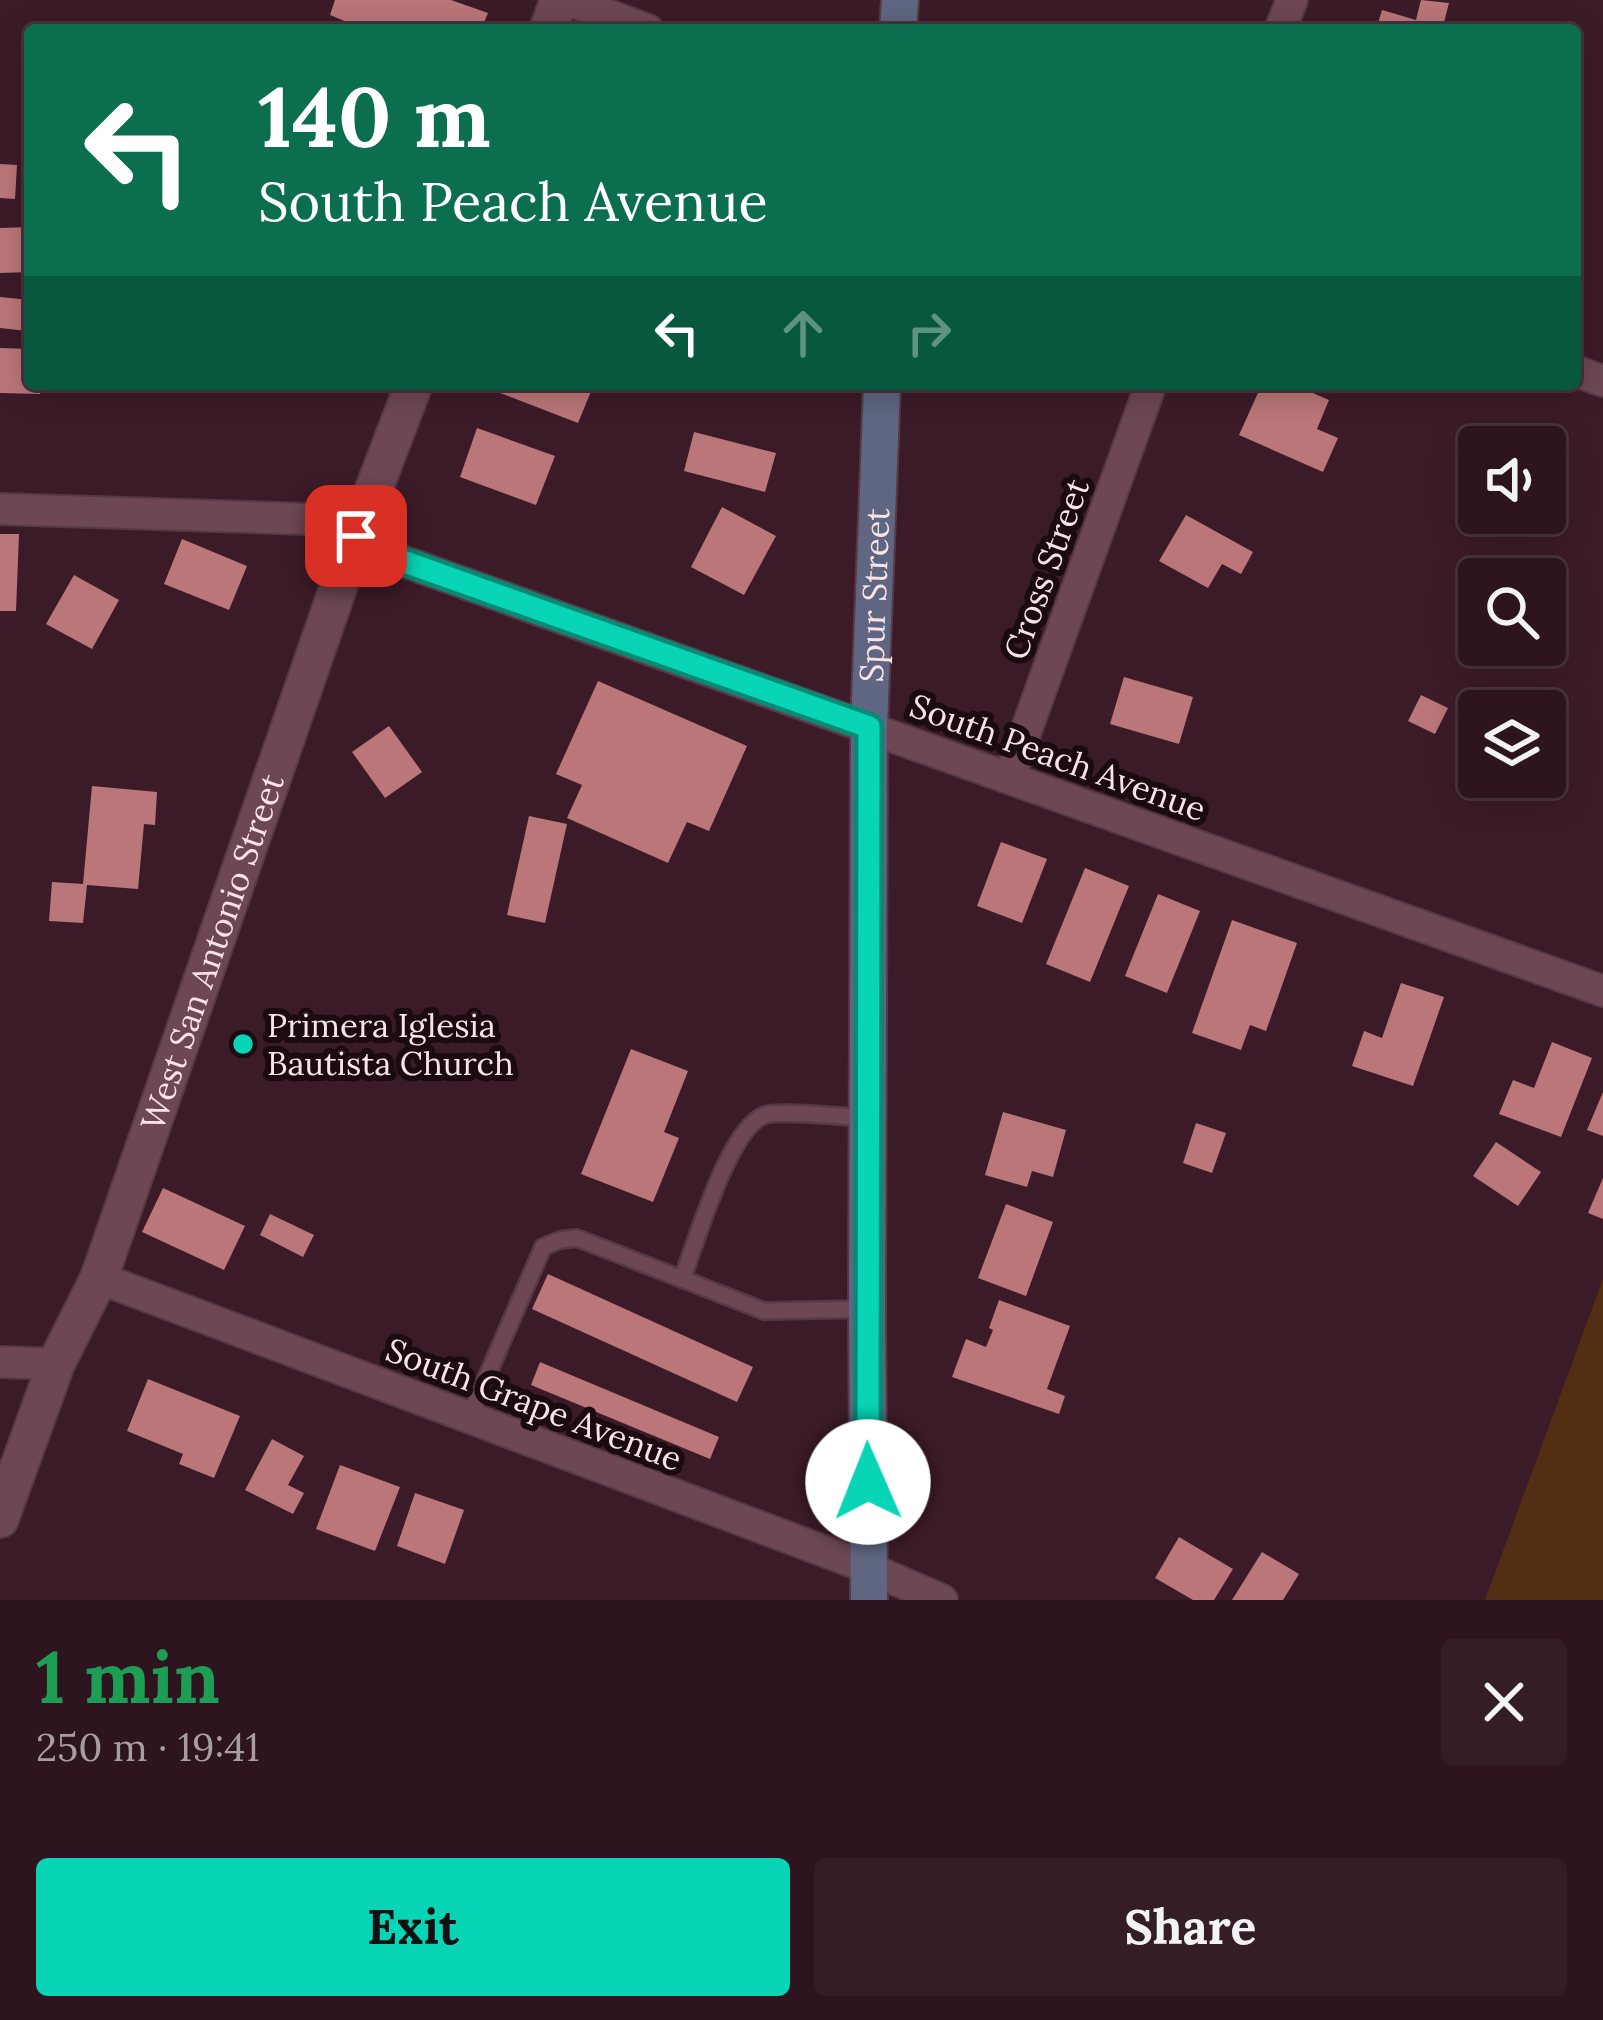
<!DOCTYPE html>
<html lang="en">
<head>
<meta charset="utf-8">
<style>
	body { margin:0; font-family:Lora,serif; background:#351d27; color:#f1f3f6; height:100vh; display:flex; flex-direction:column; font-size:45px; white-space:nowrap }
	* { box-sizing:border-box; margin:0 }
	p { font-size:39px; color:#a79ea4 }
	.icon { flex:none; width:66px; height:66px; fill:none; stroke:currentColor; stroke-width:2; stroke-linecap:round; stroke-linejoin:round }
	.map { position:relative; height:1600px; overflow:hidden }
	.side { display:flex; flex-direction:column; background:#2d141e; flex:1 }
	.side>* { flex:none }
	.hud { position:absolute; left:24px; top:24px; width:1557px; height:366px; border-radius:12px; box-shadow:0 6px 30px #0003,0 0 0 3px #48333c; background:#0b6e4f; color:#fff; overflow:hidden }
	.controls { position:absolute; left:1458px; top:426px; display:grid; gap:24px }
	.controls a { display:grid; place-items:center; width:108px; height:108px; border-radius:12px; background:#2d141e; box-shadow:0 6px 30px #0003,0 0 0 3px #48333c; font-size:60px }
	.pin { position:absolute; display:grid; place-items:center; width:102px; height:102px; color:#fff; margin:-51px; border-radius:24px; box-shadow:0 6px 18px #0006 }
	.me { position:absolute; width:132px; margin:-66px; rotate:359deg; stroke-linejoin:round; filter:drop-shadow(0 0 9px #0008) }
	.turn { display:flex; align-items:center; gap:42px; height:252px; padding:0 36px; font-size:54px }
	.turn .icon { width:156px; height:156px; stroke-width:2.5 }
	.turn b { display:block; font-size:84px; line-height:102px }
	.lanes { display:flex; align-items:center; height:114px; padding:0 36px; background:#0003; justify-content:center; gap:60px; direction:ltr }
	.lanes .off { opacity:.35 }
	.round { display:grid; place-items:center; flex:none; width:126px; height:126px; border-radius:12px; background:#351d27 }
	.headline { display:flex; align-items:center; justify-content:space-between; height:204px; padding:0 36px }
	h1 { font-size:72px; font-weight:700; line-height:90px; color:#1e9e55 }
	.button { display:flex; gap:24px; margin-top:auto; padding:24px 36px }
	.button a { flex:1; height:138px; border-radius:12px; background:#08d5b5; color:#111; font-size:48px; font-weight:700; line-height:138px; text-align:center }
	.button a+a { background:#351d27; color:#f1f3f6 }
	.map>svg:first-child { display:block }
	.green { fill:#522f12 }
	.building { fill:#ba7679 }
	.lines { fill:none; stroke-linecap:round; stroke-linejoin:round }
	.service-casing { stroke:#563945; stroke-width:20 }
	.minor-casing { stroke:#563945; stroke-width:34 }
	.tertiary-casing { stroke:#563945; stroke-width:40 }
	.secondary-casing { stroke:#563945; stroke-width:40 }
	.service { stroke:#6d4754; stroke-width:15 }
	.minor { stroke:#6d4754; stroke-width:30 }
	.tertiary { stroke:#6d4754; stroke-width:36 }
	.secondary { stroke:#5e6681; stroke-width:36 }
	.route-casing { stroke:#058a76; stroke-width:30 }
	.route { stroke:#08d5b5; stroke-width:21 }
	.poi-dot { fill:#08d5b5; stroke:#1a0b11; stroke-width:4.5 }
	.labels { text-anchor:middle; dominant-baseline:central; stroke-width:12; stroke-linejoin:round; paint-order:stroke }
	.street-label { font-size:33px; fill:#fae2e9; stroke:#1a0b11 }
	.poi-label { font-size:33px; fill:#fae2e9; stroke:#1a0b11; text-anchor:start }
</style>
</head>
<body>
<div class="map">
<svg width="1603" height="1600" viewBox="0 0 1603 1600">
	<rect width="100%" height="100%" fill="#3c1b28"/>
	<polygon class="green" points="1603,1279 1603,1600 1485,1600"/>
	<g class="building">
		<polygon points="335,0 451,0 488,13 481,30 366,30 330,15"/>
		<polygon points="1421,0 1449,3 1442,30 1376,30 1382,10 1416,20"/>
		<polygon points="0,164 17,165 15,199 0,198"/>
		<polygon points="30,227 30,272 0,273 0,228"/>
		<polygon points="0,297 30,300 27,331 0,328"/>
		<polygon points="0,348 30,349 30,384 41,384 40,394 0,393"/>
		<polygon points="491,384 579,384 592,389 578,423 490,389"/>
		<polygon points="1262,384 1292,384 1329,400 1317,429 1338,438 1323,472 1239,435"/>
		<polygon points="477,428 555,456 536,505 460,477"/>
		<polygon points="694,432 776,453 765,492 684,471"/>
		<polygon points="722,507 776,536 744,595 691,567"/>
		<polygon points="1186,515 1253,552 1241,574 1222,564 1208,588 1159,561"/>
		<polygon points="0,534 19,534 16,611 0,611"/>
		<polygon points="182,539 247,566 229,610 164,584"/>
		<polygon points="74,575 119,600 92,649 46,624"/>
		<polygon points="1124,677 1193,697 1179,744 1110,724"/>
		<polygon points="598,681 747,746 709,831 687,822 668,863 567,818 582,785 556,774"/>
		<polygon points="1421,695 1448,708 1435,734 1408,721"/>
		<polygon points="389,726 422,772 385,798 352,752"/>
		<polygon points="92,786 157,792 155,825 144,824 138,889 87,885 83,923 49,921 52,882 83,884"/>
		<polygon points="529,816 567,824 545,923 507,915"/>
		<polygon points="1001,842 1047,859 1022,923 977,906"/>
		<polygon points="1085,868 1129,886 1090,982 1046,964"/>
		<polygon points="1158,894 1200,911 1167,993 1125,976"/>
		<polygon points="1232,920 1297,943 1266,1031 1250,1025 1241,1050 1192,1033"/>
		<polygon points="1401,983 1444,997 1413,1086 1352,1066 1364,1031 1382,1038"/>
		<polygon points="1552,1042 1592,1058 1561,1137 1499,1114 1513,1080 1534,1088"/>
		<polygon points="631,1049 688,1071 664,1132 679,1138 653,1202 581,1174"/>
		<polygon points="1603,1092 1603,1136 1587,1130"/>
		<polygon points="1003,1112 1066,1130 1053,1177 1032,1171 1027,1187 985,1175"/>
		<polygon points="1196,1123 1226,1133 1212,1173 1183,1163"/>
		<polygon points="1496,1142 1541,1172 1518,1206 1473,1176"/>
		<polygon points="1603,1178 1603,1219 1588,1213"/>
		<polygon points="163,1188 245,1226 224,1270 142,1232"/>
		<polygon points="1006,1204 1053,1222 1026,1296 978,1278"/>
		<polygon points="270,1214 314,1235 303,1257 260,1235"/>
		<polygon points="548,1274 753,1367 737,1402 532,1309"/>
		<polygon points="999,1300 1070,1326 1047,1389 1065,1396 1059,1414 952,1377 966,1339 986,1347 993,1330 989,1328"/>
		<polygon points="540,1362 719,1437 710,1459 531,1385"/>
		<polygon points="148,1379 240,1416 214,1478 179,1464 183,1454 127,1431"/>
		<polygon points="272,1439 304,1456 288,1485 304,1493 293,1514 245,1490"/>
		<polygon points="340,1465 400,1487 375,1551 316,1529"/>
		<polygon points="415,1493 464,1510 445,1564 397,1546"/>
		<polygon points="1179,1537 1233,1569 1214,1600 1193,1600 1155,1578"/>
		<polygon points="1262,1552 1299,1574 1283,1600 1232,1600"/>
	</g>
	<g class="lines">
		<defs>
			<g id="service">
				<path d="M 682,1279 C 696,1243 729,1127 765,1115 C 780,1110 846,1117 867,1118"/>
				<polyline points="469,1418 543,1247 560,1240 577,1238 764,1311 867,1309"/>
			</g>
			<g id="minor">
				<polyline points="568,0 648,30"/>
				<polyline points="1280,30 1292,0"/>
				<polyline points="1575,371 1603,381"/>
				<polyline points="0,509 307,519 356,536 394,558 1603,991"/>
				<polyline points="1009,778 1151,384"/>
				<polyline points="99,1278 869,1568 942,1600"/>
				<polyline points="0,1362 56,1364"/>
			</g>
			<g id="tertiary">
				<polyline points="548,30 559,0"/>
				<path id="s1" d="M 0,1519 L 56,1364 L 99,1278 L 356,536 L 414,384"/>
			</g>
			<g id="secondary">
				<polyline points="898,30 900,0"/>
				<path id="s2" d="M 869,1600 L 867,1309 L 869,727 L 882,384"/>
			</g>
		</defs>
		<use href="#service" class="service-casing"/>
		<use href="#minor" class="minor-casing"/>
		<use href="#tertiary" class="tertiary-casing"/>
		<use href="#secondary" class="secondary-casing"/>
		<use href="#service" class="service"/>
		<use href="#minor" class="minor"/>
		<use href="#tertiary" class="tertiary"/>
		<use href="#secondary" class="secondary"/>
	</g>
	<g class="lines">
		<defs>
			<polyline id="route" points="356,536 394,558 869,727 868,1482"/>
		</defs>
		<use href="#route" class="route-casing"/>
		<use href="#route" class="route"/>
	</g>
	<circle class="poi-dot" cx="243" cy="1044" r="12"/>
	<g class="labels">
		<g class="street-label">
			<text transform="translate(1046 569) rotate(-70)">Cross Street</text>
			<text stroke="none"><textPath href="#s2" startOffset="1005">Spur Street</textPath></text>
			<text transform="translate(1058 757) rotate(20)">South Peach Avenue</text>
			<text stroke="none"><textPath href="#s1" startOffset="606">West San Antonio Street</textPath></text>
			<text transform="translate(534 1404) rotate(21)">South Grape Avenue</text>
		</g>
		<g class="poi-label">
			<text x="267" y="1025">Primera Iglesia<tspan x="267" dy="38">Bautista Church</tspan></text>
		</g>
	</g>
</svg>
<div class="controls">
<a><svg class="icon" aria-label="sound" viewBox="0 0 24 24"><path d="M4 9h4l5-4v14l-5-4H4zM17 9q2 3 0 6"/></svg></a>
<a><svg class="icon" aria-label="search" viewBox="0 0 24 24"><circle cx="10" cy="10" r="6"/><path d="M15 15l6 6"/></svg></a>
<a><svg class="icon" aria-label="layers" viewBox="0 0 24 24"><path d="M12 4l9 5-9 5-9-5zM3 14l9 5 9-5"/></svg></a>
</div>
<div class="pin" style="left:356px;top:536px;background:#d93025"><svg class="icon" aria-label="arrive" viewBox="0 0 24 24"><path d="M6 21V4h12l-3 4 3 4H6"/></svg></div>
<svg class="me" style="left:868px;top:1482px" viewBox="-20 -20 40 40"><circle r="19" fill="#fff"/><path d="M0-13L10 11 0 6-10 11z" fill="#08d5b5"/></svg>
<div class="hud">
<div class="turn"><svg class="icon" aria-label="left" viewBox="0 0 24 24"><path d="M17 20v-9H6M10 6l-5 5 5 5"/></svg><div><b>140 m</b>South Peach Avenue</div></div>
<div class="lanes"><svg class="icon" aria-label="left" viewBox="0 0 24 24"><path d="M17 20v-9H6M10 6l-5 5 5 5"/></svg><svg class="icon off" aria-label="ahead" viewBox="0 0 24 24"><path d="M12 20V5M6 11l6-6 6 6"/></svg><svg class="icon off" aria-label="right" viewBox="0 0 24 24"><path d="M7 20v-9h11M14 6l5 5-5 5"/></svg></div>
</div>
</div>
<section class="side">
<div class="headline"><div><h1>1 min</h1><p>250 m · 19:41</p></div><a class="round"><svg class="icon" aria-label="close" viewBox="0 0 24 24"><path d="M6 6l12 12M18 6L6 18"/></svg></a></div>
<div class="button"><a>Exit</a><a>Share</a></div>
</section>
</body>
</html>
